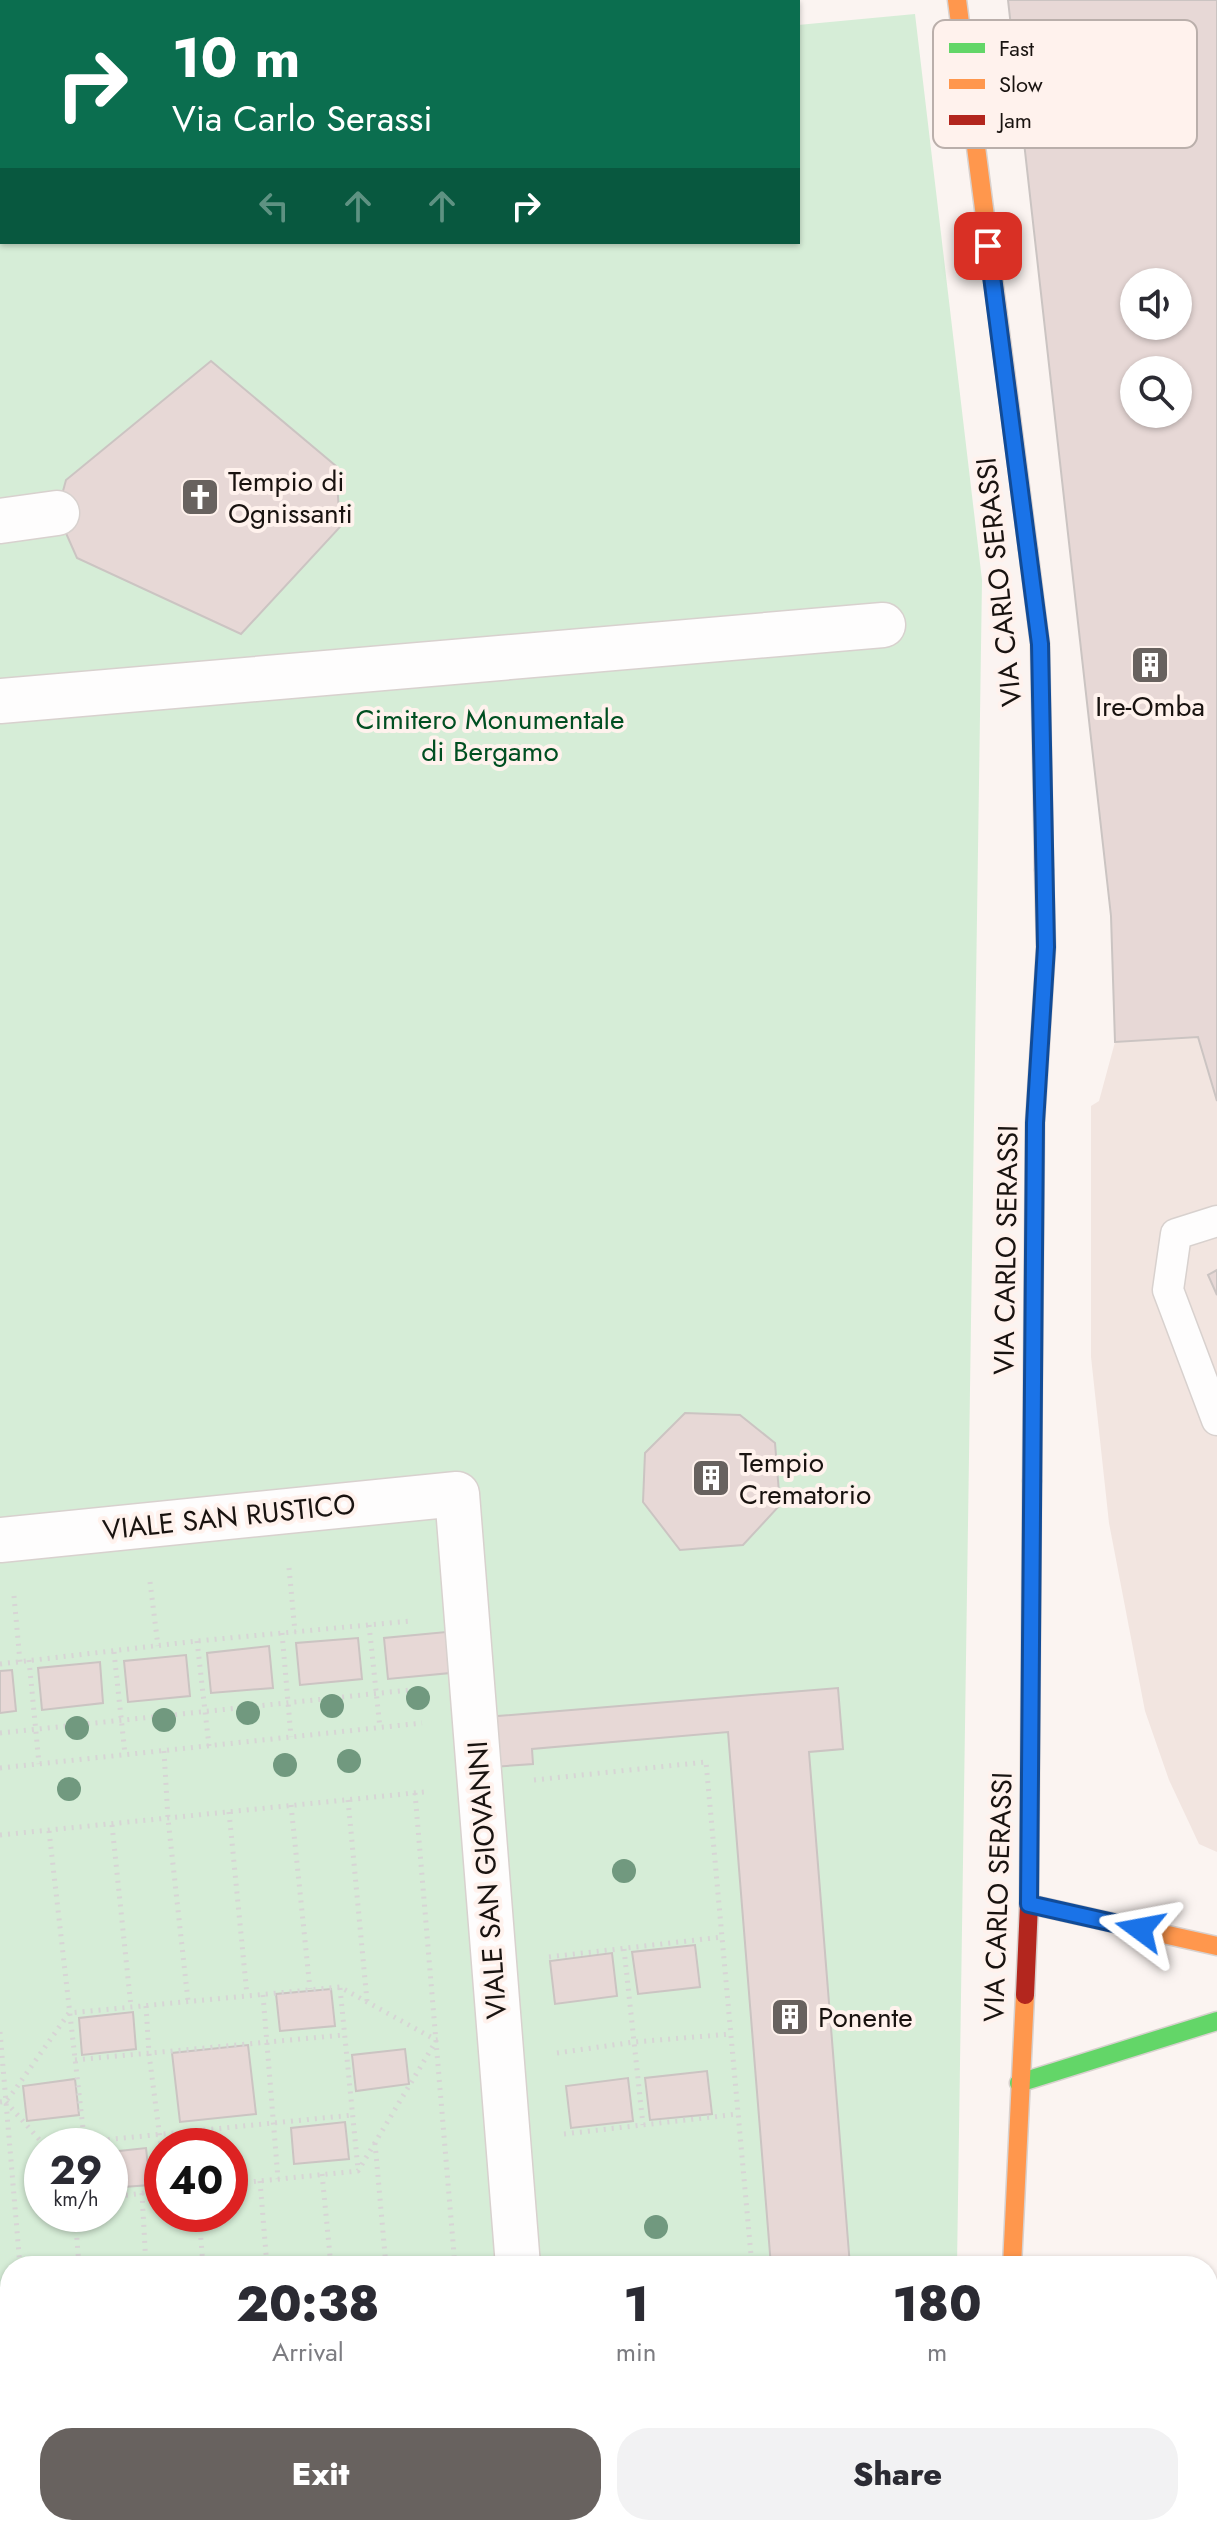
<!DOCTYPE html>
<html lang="en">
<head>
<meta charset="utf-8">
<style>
	body { margin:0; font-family:Jost,sans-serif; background:#f2f2f3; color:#2b2b33; height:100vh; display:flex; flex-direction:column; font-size:30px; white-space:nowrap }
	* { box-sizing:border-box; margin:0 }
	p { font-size:26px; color:#7c7c81 }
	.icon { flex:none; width:44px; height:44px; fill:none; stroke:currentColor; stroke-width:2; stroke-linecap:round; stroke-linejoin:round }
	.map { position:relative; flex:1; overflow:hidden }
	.panel { position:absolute; left:0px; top:2256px; width:1218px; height:280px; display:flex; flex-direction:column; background:#fff; border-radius:32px 32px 0 0; box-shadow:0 2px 6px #0004 }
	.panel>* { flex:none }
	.hud { position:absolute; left:0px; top:0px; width:800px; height:244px; box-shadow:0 2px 6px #0004; background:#0b6e4f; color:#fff; overflow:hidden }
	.controls { position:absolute; left:1120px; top:268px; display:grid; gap:16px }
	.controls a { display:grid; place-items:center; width:72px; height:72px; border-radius:50%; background:#fff; box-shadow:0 2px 6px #0004; font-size:40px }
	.speed { position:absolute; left:24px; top:2128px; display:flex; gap:16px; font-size:40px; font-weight:700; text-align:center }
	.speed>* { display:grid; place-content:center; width:104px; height:104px; border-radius:50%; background:#fff; box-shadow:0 2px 6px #0004; line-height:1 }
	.speed small { font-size:20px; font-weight:400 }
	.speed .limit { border:12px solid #d22; background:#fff; color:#111 }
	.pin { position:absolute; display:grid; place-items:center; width:68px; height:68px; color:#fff; margin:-34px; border-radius:16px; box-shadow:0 4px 12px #0006 }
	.me { position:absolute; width:88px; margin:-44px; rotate:283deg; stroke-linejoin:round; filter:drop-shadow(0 0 6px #0008) }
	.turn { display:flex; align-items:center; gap:28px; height:168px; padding:0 40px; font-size:36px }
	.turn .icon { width:104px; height:104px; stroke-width:2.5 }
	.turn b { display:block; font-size:56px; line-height:68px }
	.lanes { display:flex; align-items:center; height:76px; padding:0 40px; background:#0003; justify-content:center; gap:40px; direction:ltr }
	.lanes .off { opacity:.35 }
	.eta { display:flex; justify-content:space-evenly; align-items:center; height:136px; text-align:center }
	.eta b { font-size:48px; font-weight:800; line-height:56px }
	.action { display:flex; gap:16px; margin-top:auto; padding:16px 40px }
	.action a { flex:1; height:92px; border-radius:32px; background:#68625f; color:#fff; font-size:32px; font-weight:800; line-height:92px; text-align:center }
	.action a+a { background:#f2f2f3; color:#2b2b33 }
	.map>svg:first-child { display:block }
	.built { fill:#f2e5e0; fill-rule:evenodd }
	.green { fill:#d6edd7; fill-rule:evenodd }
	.building { fill:#e7d8d6; stroke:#cbc4c2; stroke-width:2; fill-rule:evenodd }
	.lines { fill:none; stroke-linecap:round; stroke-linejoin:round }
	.lane-casing { stroke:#d8d1ce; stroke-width:33 }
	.street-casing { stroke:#d8d1ce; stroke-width:47 }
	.fast-casing { stroke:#d8d1ce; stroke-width:21 }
	.slow-casing { stroke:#d8d1ce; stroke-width:21 }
	.jam-casing { stroke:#d8d1ce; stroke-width:21 }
	.path { stroke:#d7d5d5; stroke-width:5; stroke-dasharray:2 6; stroke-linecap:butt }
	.lane { stroke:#fefdfd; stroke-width:30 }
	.street { stroke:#fefdfd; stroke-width:44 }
	.fast { stroke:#63d668; stroke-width:18 }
	.slow { stroke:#ff974d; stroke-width:18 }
	.jam { stroke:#b3261e; stroke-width:18 }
	.tree { fill:#71997f }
	.route-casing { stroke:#114b97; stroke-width:20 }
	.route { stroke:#1a73e8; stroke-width:14 }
	.labels { text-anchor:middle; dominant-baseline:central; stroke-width:8; stroke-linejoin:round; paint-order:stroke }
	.poi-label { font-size:28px; fill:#191310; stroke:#fff2ed; text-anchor:start }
	.street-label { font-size:28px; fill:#191310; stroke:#fff2ed }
	.park-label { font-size:28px; fill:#004f21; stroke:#fff2ed }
	.key { fill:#fff2ed; stroke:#baafab; stroke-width:2 }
	.key-label { font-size:22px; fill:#191310 }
</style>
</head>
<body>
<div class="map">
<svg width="1217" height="2536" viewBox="0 0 1217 2536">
	<rect width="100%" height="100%" fill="#fbf4f1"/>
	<g class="built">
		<path d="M 1008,0 L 1217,0 L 1217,1852 L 1199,1844 L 1169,1780 L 1145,1711 L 1109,1523 L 1091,1357 L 1091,1106 L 1099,1101 L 1115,1042 L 1111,916 ZM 1134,282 L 1178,282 L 1178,326 L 1134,326 ZM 1134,370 L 1178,370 L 1178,414 L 1134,414 Z"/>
		<polygon points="1217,2352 1217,2536 1174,2536 1177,2526 1208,2526 1208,2391"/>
	</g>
	<path class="green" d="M 915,14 L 982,580 L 957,2266 L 10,2266 L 10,2526 L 953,2526 L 953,2536 L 0,2536 L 0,99 L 2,99 L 2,242 L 798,242 L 798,25 ZM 42,2146 L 110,2146 L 110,2214 L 42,2214 ZM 162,2146 L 230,2146 L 230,2214 L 162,2214 Z"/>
	<g class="building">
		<path d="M 1008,0 L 1217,0 L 1217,1101 L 1198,1037 L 1115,1042 L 1111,916 ZM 1134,282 L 1178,282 L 1178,326 L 1134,326 ZM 1134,370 L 1178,370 L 1178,414 L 1134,414 Z"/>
		<polygon points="211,361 336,466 340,527 241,634 77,558 57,513 66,480"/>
		<polygon points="1217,1270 1217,1295 1208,1275"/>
		<polygon points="685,1413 740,1415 775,1443 780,1505 743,1545 680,1550 643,1502 645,1453"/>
		<polygon points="446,1632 450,1673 388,1679 384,1638"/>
		<polygon points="358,1638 362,1679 300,1685 296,1643"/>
		<polygon points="269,1646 273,1688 211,1693 207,1653"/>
		<polygon points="186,1655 190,1696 128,1702 124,1661"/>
		<polygon points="100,1662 103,1703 42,1710 38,1668"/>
		<polygon points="12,1670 16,1711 0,1713 0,1671"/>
		<polygon points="838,1688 843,1749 809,1752 850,2266 771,2266 728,1732 532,1749 533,1764 478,1768 474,1718"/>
		<polygon points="695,1945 700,1987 638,1994 632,1952"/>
		<polygon points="612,1953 617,1996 555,2004 550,1961"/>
		<polygon points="331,1989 335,2026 280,2031 276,1994"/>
		<polygon points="133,2012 136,2049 82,2055 79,2018"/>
		<polygon points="248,2045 256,2114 180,2122 172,2053"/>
		<polygon points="405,2049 409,2084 356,2091 352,2055"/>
		<polygon points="707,2071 712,2114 650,2120 645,2078"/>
		<polygon points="628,2078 633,2121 571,2128 566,2086"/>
		<polygon points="75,2079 79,2115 27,2121 23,2086"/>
		<polygon points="345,2122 349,2159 294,2164 291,2128"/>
		<polygon points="146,2148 150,2185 110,2188 110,2152"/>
		<polygon points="1217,2430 1217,2533 1199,2530 1199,2526 1208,2526 1208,2479"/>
		<polygon points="792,2526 878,2526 879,2536 793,2536"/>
	</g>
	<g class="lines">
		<defs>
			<g id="lane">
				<polyline points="1217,1221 1176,1234 1168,1290 1217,1420"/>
				<polyline points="1208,2366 1217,2368"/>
			</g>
			<g id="street">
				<polyline points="440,2 462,0"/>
				<polyline points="0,43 2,43"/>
				<polyline points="0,521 57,513"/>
				<polyline points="0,701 883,625"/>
				<polyline points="0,1540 457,1494 518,2266"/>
				<polyline points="0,2483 10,2482"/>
				<polyline points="539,2526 540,2536"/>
			</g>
			<g id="fast">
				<polyline points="1019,2083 1217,2021"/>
				<polyline points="1006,2526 1006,2536"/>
			</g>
			<g id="slow">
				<polyline points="957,0 1028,549"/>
				<polyline points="1032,1481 1035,1123 1046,947 1044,870"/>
				<polyline points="1029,1904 1217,1946"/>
				<polyline points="1012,2266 1025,1995"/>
			</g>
			<g id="jam">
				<polyline points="1028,549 1040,644 1044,870"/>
				<polyline points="1025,1995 1029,1904 1032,1481"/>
			</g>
		</defs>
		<use href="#lane" class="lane-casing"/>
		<use href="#street" class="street-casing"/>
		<use href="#fast" class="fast-casing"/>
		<use href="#slow" class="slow-casing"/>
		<use href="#jam" class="jam-casing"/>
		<g class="path">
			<polyline points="289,1568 295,1632"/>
			<polyline points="150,1582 158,1646"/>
			<polyline points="14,1596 20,1662"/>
			<polyline points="369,1625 380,1728"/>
			<polyline points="282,1633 291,1737"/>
			<polyline points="197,1641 209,1746"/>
			<polyline points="114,1652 125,1754"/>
			<polyline points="29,1660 39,1764"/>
			<polyline points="0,1664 197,1641 410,1621"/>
			<polyline points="0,1733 419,1689"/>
			<polyline points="164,1751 168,1819 188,2001"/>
			<polyline points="0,1768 422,1723"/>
			<polyline points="534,1780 706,1762 752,2266"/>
			<polyline points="415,1793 455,2266"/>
			<polyline points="348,1800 367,2001"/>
			<polyline points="291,1805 310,1989"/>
			<polyline points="229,1812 247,1995"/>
			<polyline points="112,1825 131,2007"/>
			<polyline points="49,1831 85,2146"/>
			<polyline points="0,1835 424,1792"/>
			<polyline points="624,1949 643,2125"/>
			<polyline points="549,1957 722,1937"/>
			<polyline points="340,1988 358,2169"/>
			<polyline points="263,1995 278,2179"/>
			<polyline points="146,2006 149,2054 162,2154"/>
			<polyline points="0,2032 20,2266"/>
			<polyline points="557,2053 634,2042 731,2034"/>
			<polyline points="75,2060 344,2035"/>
			<polyline points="0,2102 6,2101 14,2091 69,2013 340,1987 436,2040 443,2039"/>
			<polyline points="6,2102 45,2146"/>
			<polyline points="564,2134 738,2114"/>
			<polyline points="84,2142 353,2115"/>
			<polyline points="375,2143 386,2266"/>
			<polyline points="322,2174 331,2266"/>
			<polyline points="260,2181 267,2266"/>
			<polyline points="230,2184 358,2171 436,2041"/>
			<polyline points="142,2193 146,2266"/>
			<polyline points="110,2197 162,2191"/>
			<polyline points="75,2214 79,2266"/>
			<polyline points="199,2214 203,2266"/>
			<polyline points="44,2526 45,2536"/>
			<polyline points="107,2526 107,2536"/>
			<polyline points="162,2526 163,2536"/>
			<polyline points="223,2526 224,2536"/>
			<polyline points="290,2526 291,2536"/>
			<polyline points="363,2526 364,2536"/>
			<polyline points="420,2526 421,2536"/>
			<polyline points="477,2526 478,2536"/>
			<polyline points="774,2526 775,2536"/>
		</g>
		<use href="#lane" class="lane"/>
		<use href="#street" class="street"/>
		<use href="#fast" class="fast"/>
		<use href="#slow" class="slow"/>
		<use href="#jam" class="jam"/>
	</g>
	<g class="tree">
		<circle cx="418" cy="1698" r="12"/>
		<circle cx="332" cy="1706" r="12"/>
		<circle cx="248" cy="1713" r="12"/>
		<circle cx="164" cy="1720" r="12"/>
		<circle cx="77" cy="1728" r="12"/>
		<circle cx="349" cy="1761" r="12"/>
		<circle cx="285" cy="1765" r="12"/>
		<circle cx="69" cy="1789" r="12"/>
		<circle cx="624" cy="1871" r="12"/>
		<circle cx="656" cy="2227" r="12"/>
	</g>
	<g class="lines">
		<defs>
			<polyline id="route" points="988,246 1040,644 1046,947 1035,1123 1029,1904 1140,1929"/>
		</defs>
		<use href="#route" class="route-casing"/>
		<use href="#route" class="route"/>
	</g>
	<defs>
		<symbol id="church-square" viewBox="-11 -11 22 22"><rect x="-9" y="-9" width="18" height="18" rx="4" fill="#68625f" stroke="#fff2ed"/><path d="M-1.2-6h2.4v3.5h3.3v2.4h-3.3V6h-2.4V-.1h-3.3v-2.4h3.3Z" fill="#fff"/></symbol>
		<symbol id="building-square" viewBox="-11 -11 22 22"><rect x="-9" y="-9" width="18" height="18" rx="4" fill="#68625f" stroke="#fff2ed"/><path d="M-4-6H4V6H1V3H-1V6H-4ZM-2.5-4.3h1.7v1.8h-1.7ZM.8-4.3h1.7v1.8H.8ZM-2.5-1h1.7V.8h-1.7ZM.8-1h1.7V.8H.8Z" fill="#fff"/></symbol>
	</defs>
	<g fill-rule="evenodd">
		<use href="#church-square" x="178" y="475" width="44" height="44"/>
		<use href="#building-square" x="1128" y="643" width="44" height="44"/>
		<use href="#building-square" x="689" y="1456" width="44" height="44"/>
		<use href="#building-square" x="768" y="1995" width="44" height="44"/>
	</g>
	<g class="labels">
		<g class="poi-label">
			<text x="228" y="481">Tempio di<tspan x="228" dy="32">Ognissanti</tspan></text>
			<text x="1150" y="706" text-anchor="middle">Ire-Omba</text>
			<text x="739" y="1462">Tempio<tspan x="739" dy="32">Crematorio</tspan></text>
			<text x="818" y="2017">Ponente</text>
		</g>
		<g class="street-label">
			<text transform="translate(999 582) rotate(-96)">VIA CARLO SERASSI</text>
			<text transform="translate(1006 1250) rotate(-89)">VIA CARLO SERASSI</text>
			<text transform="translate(229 1517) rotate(-6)">VIALE SAN RUSTICO</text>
			<text transform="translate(487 1880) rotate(-94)">VIALE SAN GIOVANNI</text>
			<text transform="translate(998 1897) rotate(-88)">VIA CARLO SERASSI</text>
		</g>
		<g class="park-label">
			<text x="490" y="719">Cimitero Monumentale<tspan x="490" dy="32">di Bergamo</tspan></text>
		</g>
	</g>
	<rect x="933" y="20" width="264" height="128" rx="12" class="key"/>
	<rect x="949" y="43" width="36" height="10" fill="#63d668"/>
	<rect x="949" y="79" width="36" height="10" fill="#ff974d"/>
	<rect x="949" y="115" width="36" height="10" fill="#b3261e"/>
	<g class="key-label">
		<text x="999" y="56">Fast</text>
		<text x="999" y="92">Slow</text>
		<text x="999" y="128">Jam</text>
	</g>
</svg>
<div class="controls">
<a><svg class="icon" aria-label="sound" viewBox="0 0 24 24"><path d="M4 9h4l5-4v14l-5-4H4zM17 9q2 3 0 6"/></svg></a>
<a><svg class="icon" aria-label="search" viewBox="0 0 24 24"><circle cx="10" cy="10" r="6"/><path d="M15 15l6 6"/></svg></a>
</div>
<div class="speed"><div>29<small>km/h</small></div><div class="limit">40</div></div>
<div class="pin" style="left:988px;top:246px;background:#d93025"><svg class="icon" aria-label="arrive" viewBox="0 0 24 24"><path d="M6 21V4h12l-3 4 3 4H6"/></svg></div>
<svg class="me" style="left:1140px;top:1929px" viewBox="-20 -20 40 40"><path d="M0-17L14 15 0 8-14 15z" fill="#1a73e8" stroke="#fff" stroke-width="4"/></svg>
<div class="hud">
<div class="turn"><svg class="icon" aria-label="right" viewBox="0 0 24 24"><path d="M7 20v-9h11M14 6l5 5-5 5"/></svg><div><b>10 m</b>Via Carlo Serassi</div></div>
<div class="lanes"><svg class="icon off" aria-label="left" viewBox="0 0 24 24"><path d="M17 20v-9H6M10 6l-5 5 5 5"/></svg><svg class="icon off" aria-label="ahead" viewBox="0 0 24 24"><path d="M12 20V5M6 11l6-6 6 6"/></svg><svg class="icon off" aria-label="ahead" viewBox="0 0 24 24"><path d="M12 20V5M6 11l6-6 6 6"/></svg><svg class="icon" aria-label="right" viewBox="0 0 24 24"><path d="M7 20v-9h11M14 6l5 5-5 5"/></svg></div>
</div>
<section class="panel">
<div class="eta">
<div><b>20:38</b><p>Arrival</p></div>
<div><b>1</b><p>min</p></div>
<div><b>180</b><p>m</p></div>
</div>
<div class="action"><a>Exit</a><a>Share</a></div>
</section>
</div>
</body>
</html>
